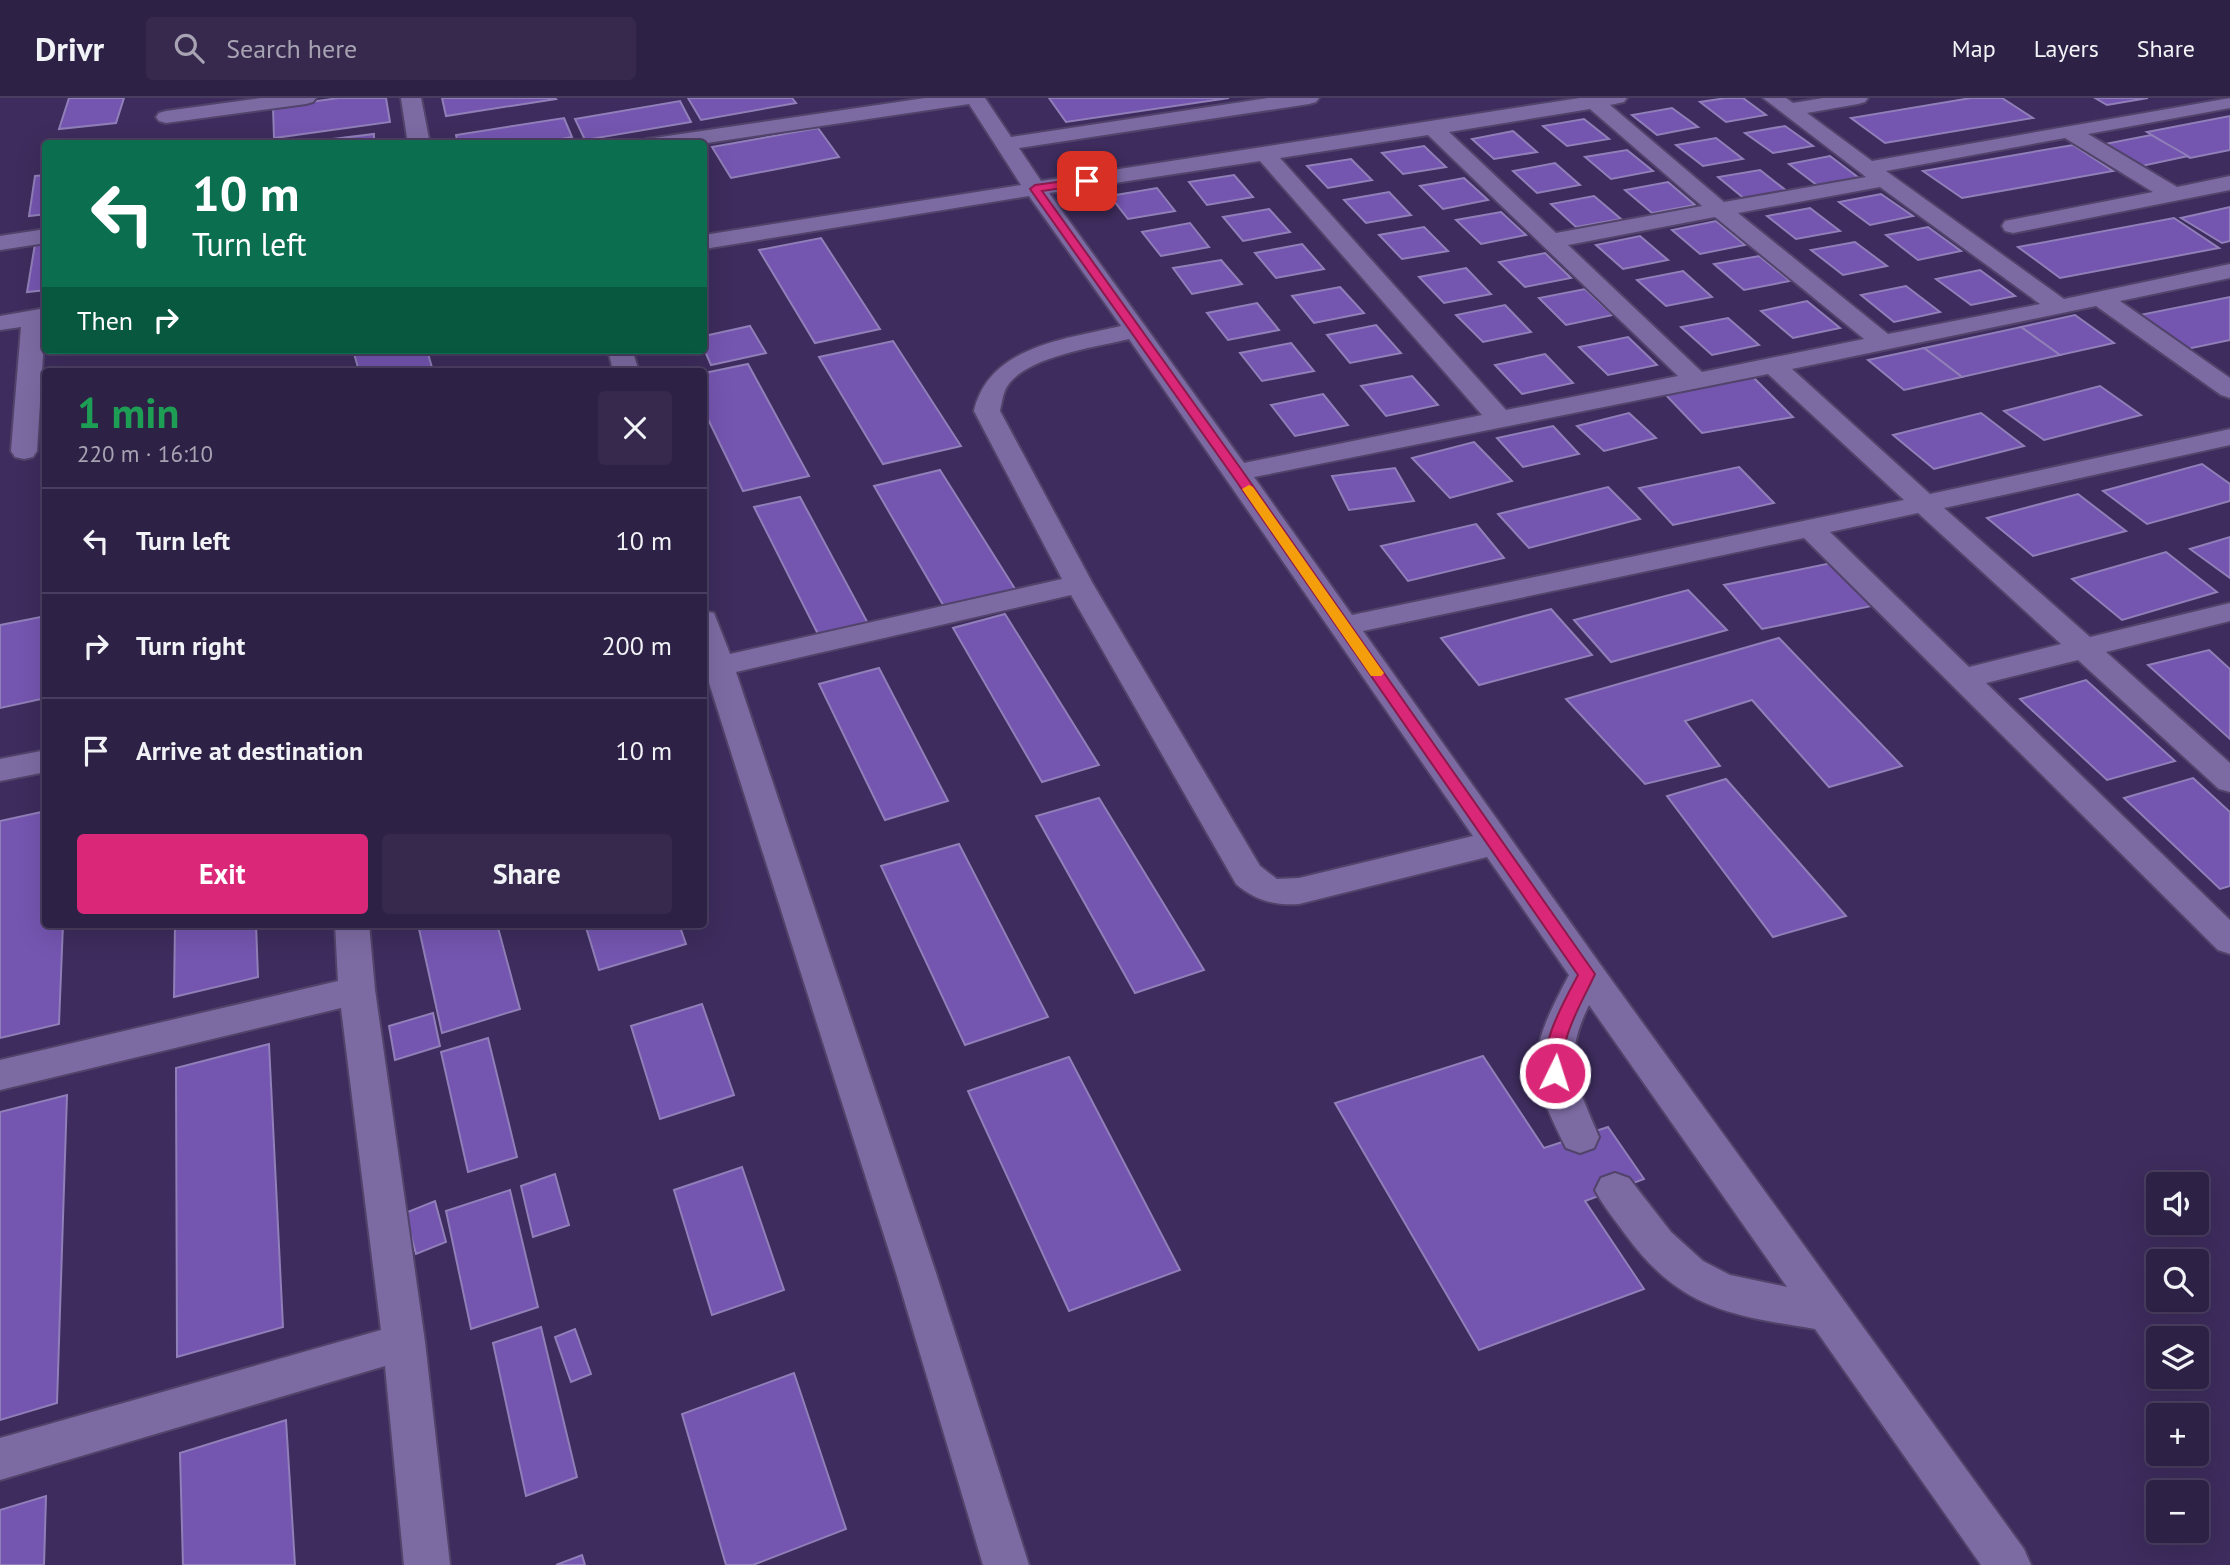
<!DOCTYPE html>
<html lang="en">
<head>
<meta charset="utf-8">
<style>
	body { margin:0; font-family:"PT Sans",sans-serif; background:#36294d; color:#f1f3f6; height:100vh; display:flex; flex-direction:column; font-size:26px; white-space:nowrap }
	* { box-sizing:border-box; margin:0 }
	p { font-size:23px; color:#a7a3b3 }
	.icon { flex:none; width:38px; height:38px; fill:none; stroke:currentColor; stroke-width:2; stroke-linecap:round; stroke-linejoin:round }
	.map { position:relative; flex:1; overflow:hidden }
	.details { position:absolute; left:42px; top:270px; width:665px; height:560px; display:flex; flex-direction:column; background:#2e2146; border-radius:7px; box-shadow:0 7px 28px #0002,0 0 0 2px #493e5f }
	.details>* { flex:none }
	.banner { position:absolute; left:42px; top:42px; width:665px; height:214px; border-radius:7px; box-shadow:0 7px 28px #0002,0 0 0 2px #493e5f; background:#0b6e4f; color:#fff; overflow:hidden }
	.controls { position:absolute; left:2146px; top:1074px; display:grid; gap:14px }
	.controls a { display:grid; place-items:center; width:63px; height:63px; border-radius:7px; background:#2e2146; box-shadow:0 7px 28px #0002,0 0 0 2px #493e5f; font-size:35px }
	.pin { position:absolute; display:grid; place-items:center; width:60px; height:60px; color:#fff; margin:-30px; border-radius:14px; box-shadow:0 4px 10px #0006 }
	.me { position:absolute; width:77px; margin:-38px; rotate:4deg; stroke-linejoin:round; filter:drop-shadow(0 0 5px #0008) }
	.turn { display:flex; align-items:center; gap:24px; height:147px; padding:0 35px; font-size:32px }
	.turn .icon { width:91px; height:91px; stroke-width:2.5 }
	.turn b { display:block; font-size:49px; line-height:60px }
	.then { display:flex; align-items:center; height:66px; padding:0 35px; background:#0003; gap:14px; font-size:26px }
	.round { display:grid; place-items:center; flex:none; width:74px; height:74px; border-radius:7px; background:#36294d }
	.head { display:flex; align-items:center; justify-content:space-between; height:119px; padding:0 35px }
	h1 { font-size:42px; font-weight:700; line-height:52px; color:#1e9e55 }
	.primary-button { display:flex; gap:14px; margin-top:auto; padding:14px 35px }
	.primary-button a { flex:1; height:80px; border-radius:7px; background:#db2777; color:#fff; font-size:28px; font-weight:700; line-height:80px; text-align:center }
	.primary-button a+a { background:#36294d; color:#f1f3f6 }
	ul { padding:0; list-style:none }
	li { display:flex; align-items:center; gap:21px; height:105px; padding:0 35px; border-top:2px solid #493e5f }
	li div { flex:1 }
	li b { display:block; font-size:26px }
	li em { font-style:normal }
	header { display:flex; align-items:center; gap:42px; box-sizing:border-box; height:98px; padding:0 35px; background:#2e2146; border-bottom:2px solid #493e5f }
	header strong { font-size:33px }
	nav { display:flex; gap:38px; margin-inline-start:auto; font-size:24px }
	.search { width:490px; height:63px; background:#36294d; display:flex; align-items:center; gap:18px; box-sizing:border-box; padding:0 24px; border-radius:7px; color:#a7a3b3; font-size:26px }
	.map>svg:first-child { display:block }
	.building { fill:#7455b0; stroke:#907fb8; stroke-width:2 }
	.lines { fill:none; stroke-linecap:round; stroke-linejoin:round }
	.lane-casing { stroke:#51436a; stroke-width:4 }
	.lane { fill:#7c6ba2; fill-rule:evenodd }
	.route { fill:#db2777; stroke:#8e194d; stroke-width:2 }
	.slow { fill:#f59e0b }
</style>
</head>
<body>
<header>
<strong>Drivr</strong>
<div class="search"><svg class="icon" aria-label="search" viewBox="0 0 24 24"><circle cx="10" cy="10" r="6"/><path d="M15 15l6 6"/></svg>Search here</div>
<nav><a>Map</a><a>Layers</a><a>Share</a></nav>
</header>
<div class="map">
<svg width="2230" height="1467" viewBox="0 0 2230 1467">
	<rect width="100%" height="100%" fill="#3d2c5d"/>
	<g class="building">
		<polygon points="69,0 124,0 116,25 59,31"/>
		<polygon points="339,0 386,0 390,24 274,40 273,9"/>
		<polygon points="442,0 555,0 556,1 446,18"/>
		<polygon points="688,0 792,0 796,5 701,22"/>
		<polygon points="1049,0 1229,0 1066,24"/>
		<polygon points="1726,0 1743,0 1766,17 1726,24 1700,4"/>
		<polygon points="1971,0 2002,0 2033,20 1885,45 1851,20"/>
		<polygon points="2095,0 2148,0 2107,7"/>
		<polygon points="680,3 691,24 585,42 575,21"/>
		<polygon points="1672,10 1698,29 1657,37 1632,17"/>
		<polygon points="2230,18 2230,52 2190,60 2147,34"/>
		<polygon points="564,20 572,39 533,46 458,46 456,37"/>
		<polygon points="1584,21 1609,41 1567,48 1543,28"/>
		<polygon points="1785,28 1813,48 1773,55 1745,35"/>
		<polygon points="818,30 839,59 731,80 712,49"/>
		<polygon points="1513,33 1537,54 1494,61 1472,41"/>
		<polygon points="374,36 374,46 309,46 309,44"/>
		<polygon points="2151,37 2188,58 2137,69 2100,47"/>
		<polygon points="1716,40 1743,61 1703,68 1676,47"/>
		<polygon points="2073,47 2113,73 1962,100 1923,73"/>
		<polygon points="1424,48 1446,69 1403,76 1382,55"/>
		<polygon points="1627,52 1653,73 1611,81 1585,59"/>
		<polygon points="1830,58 1859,80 1818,88 1789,66"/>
		<polygon points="1351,61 1372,82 1328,90 1307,68"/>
		<polygon points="1555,65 1580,87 1537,95 1513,73"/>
		<polygon points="1760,72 1788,94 1746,102 1718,79"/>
		<polygon points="46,77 46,116 29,118 35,78"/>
		<polygon points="1234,77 1253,99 1207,107 1189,84"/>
		<polygon points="1464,80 1488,102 1443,111 1420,88"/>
		<polygon points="1668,84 1695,107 1652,115 1625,92"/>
		<polygon points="1157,90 1175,113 1128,121 1110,98"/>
		<polygon points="1389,94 1411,117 1366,125 1344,102"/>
		<polygon points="1881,96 1913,118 1870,127 1839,104"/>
		<polygon points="1594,98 1621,121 1576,129 1551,106"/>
		<polygon points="2230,109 2230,143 2222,145 2181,120"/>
		<polygon points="1810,110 1840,133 1796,141 1767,118"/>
		<polygon points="1269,111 1290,134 1243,143 1223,119"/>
		<polygon points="1501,114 1526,137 1481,146 1456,122"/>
		<polygon points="2174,120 2219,150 2060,180 2018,149"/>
		<polygon points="1716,123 1745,147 1700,156 1672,132"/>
		<polygon points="1190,125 1209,149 1161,158 1142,134"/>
		<polygon points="1424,129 1448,153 1402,161 1379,137"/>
		<polygon points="1928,129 1961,153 1918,162 1886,137"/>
		<polygon points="1640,138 1668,162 1623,171 1596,147"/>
		<polygon points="821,140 880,231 815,245 759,152"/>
		<polygon points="1855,144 1887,168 1843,177 1811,152"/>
		<polygon points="46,145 46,192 27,194 35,146"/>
		<polygon points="1302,146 1324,171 1276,180 1255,155"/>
		<polygon points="1545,155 1571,180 1525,189 1499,164"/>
		<polygon points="1759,158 1790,183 1744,192 1714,166"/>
		<polygon points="1221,162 1242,186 1192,196 1173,170"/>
		<polygon points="1466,170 1491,196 1444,205 1419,179"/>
		<polygon points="1980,172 2015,198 1971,207 1936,181"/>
		<polygon points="1683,173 1712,199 1666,208 1637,182"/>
		<polygon points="1906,188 1940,214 1894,224 1861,197"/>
		<polygon points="1340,189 1364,215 1314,225 1292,198"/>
		<polygon points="1585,191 1613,217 1566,227 1539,200"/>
		<polygon points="2230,199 2230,242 2187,251 2140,217"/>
		<polygon points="1807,203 1840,230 1793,240 1761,213"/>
		<polygon points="1257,205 1279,232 1228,242 1207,215"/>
		<polygon points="1505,207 1531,234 1483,244 1456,217"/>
		<polygon points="2075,217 2114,245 2060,257 2021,229"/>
		<polygon points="1728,220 1759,247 1712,257 1681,229"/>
		<polygon points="1376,227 1401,255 1350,265 1327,237"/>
		<polygon points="750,228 766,255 711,267 704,251 704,238"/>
		<polygon points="2021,229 2060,257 1962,279 1924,250"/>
		<polygon points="1628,239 1657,267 1608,277 1579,249"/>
		<polygon points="893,243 961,348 883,366 819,259"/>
		<polygon points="1291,245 1314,273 1262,283 1240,255"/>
		<polygon points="1924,250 1962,279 1904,292 1868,262"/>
		<polygon points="353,252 427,252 433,273 359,273"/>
		<polygon points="1545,256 1573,285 1522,296 1495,267"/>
		<polygon points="748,266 809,378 743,393 704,313 704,275"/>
		<polygon points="1751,277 1793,319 1702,335 1661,292"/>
		<polygon points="1412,278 1438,307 1386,318 1361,288"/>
		<polygon points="2100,288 2141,317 2044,342 2004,313"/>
		<polygon points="1323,296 1348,327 1295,338 1271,307"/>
		<polygon points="1629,315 1656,340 1604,353 1577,328"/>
		<polygon points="1981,315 2024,348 1934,371 1893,337"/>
		<polygon points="1553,328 1579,356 1523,369 1497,340"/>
		<polygon points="1474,344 1512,383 1450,400 1412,360"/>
		<polygon points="2202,366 2230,386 2230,403 2147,426 2103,393"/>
		<polygon points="1739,369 1774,405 1673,427 1639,390"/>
		<polygon points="1395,370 1414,403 1349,412 1332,378"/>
		<polygon points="940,372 1017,494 946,512 874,388"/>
		<polygon points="1608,389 1640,421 1529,450 1498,416"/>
		<polygon points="2078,396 2126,433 2033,458 1987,420"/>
		<polygon points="800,399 871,531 822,544 754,409"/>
		<polygon points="1476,426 1504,460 1408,483 1381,448"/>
		<polygon points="2230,439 2230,480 2190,451"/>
		<polygon points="2166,454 2217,494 2122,522 2072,481"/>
		<polygon points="1841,463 1881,506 1762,531 1724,487"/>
		<polygon points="1688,492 1727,532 1611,564 1574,522"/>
		<polygon points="1551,511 1592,557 1479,587 1441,540"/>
		<polygon points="1005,516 1099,667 1042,684 953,530"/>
		<polygon points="46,518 46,600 0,610 0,527"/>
		<polygon points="1779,540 1902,668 1829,689 1752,602 1685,623 1720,668 1645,686 1566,601"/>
		<polygon points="2209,552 2230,571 2230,641 2148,567"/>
		<polygon points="879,570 948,703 885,722 819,586"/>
		<polygon points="2086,582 2175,663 2107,682 2020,601"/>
		<polygon points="2193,680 2230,714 2230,788 2220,791 2124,700"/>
		<polygon points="1726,681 1846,818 1773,839 1667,698"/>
		<polygon points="1099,700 1204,872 1135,895 1036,718"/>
		<polygon points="46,713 46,826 63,826 59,926 0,940 0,723"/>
		<polygon points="959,746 1048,919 965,947 881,768"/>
		<polygon points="175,826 256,826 258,879 174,899"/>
		<polygon points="438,826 497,826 520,911 442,935 419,831"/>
		<polygon points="585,826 679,826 686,846 599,872"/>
		<polygon points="702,906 734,997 660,1021 631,928"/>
		<polygon points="433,915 440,948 395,962 389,928"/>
		<polygon points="488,940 517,1059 468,1074 441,954"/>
		<polygon points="269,946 283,1229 177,1259 176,970"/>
		<polygon points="1483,958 1544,1050 1608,1029 1644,1081 1585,1103 1644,1191 1479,1252 1335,1005"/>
		<polygon points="1069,959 1180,1172 1069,1213 968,993"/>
		<polygon points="67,997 57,1305 0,1322 0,1014"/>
		<polygon points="742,1069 784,1192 712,1217 674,1092"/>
		<polygon points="555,1076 569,1127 533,1139 521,1088"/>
		<polygon points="510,1092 538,1209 471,1231 446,1113"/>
		<polygon points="435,1103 446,1144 416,1156 405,1115"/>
		<polygon points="541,1229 577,1379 526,1398 493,1245"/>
		<polygon points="575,1231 591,1276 571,1284 555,1239"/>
		<polygon points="794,1275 846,1431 753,1467 726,1467 682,1316"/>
		<polygon points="286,1322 295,1467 183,1467 180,1355"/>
		<polygon points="46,1398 44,1467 0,1467 0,1412"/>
		<polygon points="582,1457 585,1467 556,1467"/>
	</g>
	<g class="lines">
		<defs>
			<g id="lane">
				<polygon points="261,0 316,0 313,4 306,6 166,25 159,23 156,19 159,15 166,13"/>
				<polygon points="401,0 421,0 430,46 408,46"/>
				<path d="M 925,0 L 985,0 L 1011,39 L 1268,0 L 1319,0 L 1316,4 L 1309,6 L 1019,50 L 1041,83 L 1580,0 L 1627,0 L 1624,4 L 1610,7 L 1724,104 L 1866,79 L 1763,0 L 1786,0 L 1793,5 L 1823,0 L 1868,0 L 1865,4 L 1858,6 L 1807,15 L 1872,63 L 2230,0 L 2230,10 L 2088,36 L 2177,89 L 2230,78 L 2230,92 L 2013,135 L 2005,133 L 2002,128 L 2005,123 L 2153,94 L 2065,40 L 1886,73 L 2064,201 L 2230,166 L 2230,180 L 2120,203 L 2230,280 L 2230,300 L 2221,297 L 2096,208 L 1792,271 L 1930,396 L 2230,331 L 2230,347 L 1944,410 L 2090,539 L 2230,505 L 2230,523 L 2106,554 L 2230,665 L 2230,694 L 2219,691 L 2078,562 L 1986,585 L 2230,822 L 2230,856 L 2218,852 L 1804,440 L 1363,533 L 1600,866 L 2024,1451 L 2031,1467 L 1981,1467 L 1815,1231 C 1729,1217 1680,1211 1625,1136 C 1615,1122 1603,1108 1595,1092 L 1601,1080 L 1615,1075 L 1629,1080 L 1671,1134 L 1703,1163 L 1730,1177 L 1787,1189 L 1589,907 C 1561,964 1577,985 1599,1039 L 1594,1050 L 1580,1055 L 1566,1050 C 1526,971 1528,954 1569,877 L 1487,759 L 1299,806 C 1275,808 1254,802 1236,786 L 1071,497 L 736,574 L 936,1175 L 1029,1467 L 983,1467 L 896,1175 L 704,569 L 704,513 L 714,515 L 730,556 L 1062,481 L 974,313 C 989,248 1066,241 1121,228 L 1029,98 L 704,151 L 704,137 L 1021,87 L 969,6 L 700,46 L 644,46 L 646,41 L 654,40 ZM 1590,11 L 1702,108 L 1556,135 L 1449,34 ZM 1428,37 L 1678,278 L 1506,312 L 1280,60 ZM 1260,63 L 1482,317 L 1244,365 L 1049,95 ZM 1880,89 L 2040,206 L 1888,236 L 1738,115 ZM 1715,119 L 1864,241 L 1702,274 L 1568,147 ZM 1129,241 L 1473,738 L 1299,780 L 1277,781 L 1260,768 L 1093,486 L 1000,313 C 1002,304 1003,294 1008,287 C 1028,258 1097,249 1129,241 ZM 1768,276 L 1904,402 L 1352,517 L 1254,379 ZM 1918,415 L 2061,546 L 1969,569 L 1830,434 Z"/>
				<polygon points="46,131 46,145 0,152 0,138"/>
				<polygon points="46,210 37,353 33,359 24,361 15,359 11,353 21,229 0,232 0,218"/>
				<polygon points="608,252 632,252 639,273 613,273"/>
				<polygon points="46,652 46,674 0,683 0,661"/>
				<polygon points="335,826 369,826 375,892 425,1244 450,1467 404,1467 385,1268 0,1382 0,1340 381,1232 341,910 0,992 0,962 338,883"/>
			</g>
		</defs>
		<use href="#lane" class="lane-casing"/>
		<use href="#lane" class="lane"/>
	</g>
	<path class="route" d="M 1087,80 L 1090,81 L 1090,86 L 1042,93 L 1241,371 L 1595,876 C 1585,898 1572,919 1566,942 C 1563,955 1568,969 1562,980 L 1549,980 C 1535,952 1565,902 1578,877 L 1232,377 L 1030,91 L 1035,87 Z"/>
	<polygon class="slow" points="1249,387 1253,389 1381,571 1384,575 1381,578 1371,578 1242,391"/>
</svg>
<div class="controls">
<a><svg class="icon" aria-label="sound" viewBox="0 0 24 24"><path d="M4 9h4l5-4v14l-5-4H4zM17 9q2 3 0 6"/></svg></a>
<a><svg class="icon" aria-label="search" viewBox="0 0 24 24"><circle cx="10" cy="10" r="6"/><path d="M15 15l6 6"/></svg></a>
<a><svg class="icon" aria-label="layers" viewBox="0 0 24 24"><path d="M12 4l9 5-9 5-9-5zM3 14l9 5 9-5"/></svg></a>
<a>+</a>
<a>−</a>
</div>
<div class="pin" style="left:1087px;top:83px;background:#d93025"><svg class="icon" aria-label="arrive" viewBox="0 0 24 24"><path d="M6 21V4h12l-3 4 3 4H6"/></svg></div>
<svg class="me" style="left:1555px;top:975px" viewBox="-20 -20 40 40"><circle r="17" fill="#db2777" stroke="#fff" stroke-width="3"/><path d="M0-11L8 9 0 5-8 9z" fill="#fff"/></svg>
<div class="banner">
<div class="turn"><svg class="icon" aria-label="left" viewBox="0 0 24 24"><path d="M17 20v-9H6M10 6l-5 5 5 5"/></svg><div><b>10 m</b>Turn left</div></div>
<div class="then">Then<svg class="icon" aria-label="right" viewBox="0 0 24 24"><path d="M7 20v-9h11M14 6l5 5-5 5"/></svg></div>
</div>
<section class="details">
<div class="head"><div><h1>1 min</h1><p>220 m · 16:10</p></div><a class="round"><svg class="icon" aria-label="close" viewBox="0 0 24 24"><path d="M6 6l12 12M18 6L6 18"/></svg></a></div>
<ul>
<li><svg class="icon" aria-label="left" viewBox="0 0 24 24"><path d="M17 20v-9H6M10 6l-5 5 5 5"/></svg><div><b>Turn left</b></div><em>10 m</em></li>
<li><svg class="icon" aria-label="right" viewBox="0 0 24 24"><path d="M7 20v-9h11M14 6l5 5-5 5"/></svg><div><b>Turn right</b></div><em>200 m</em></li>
<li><svg class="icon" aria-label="arrive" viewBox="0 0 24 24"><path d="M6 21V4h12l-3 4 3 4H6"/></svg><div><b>Arrive at destination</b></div><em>10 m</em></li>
</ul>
<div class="primary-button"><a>Exit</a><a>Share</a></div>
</section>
</div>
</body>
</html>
